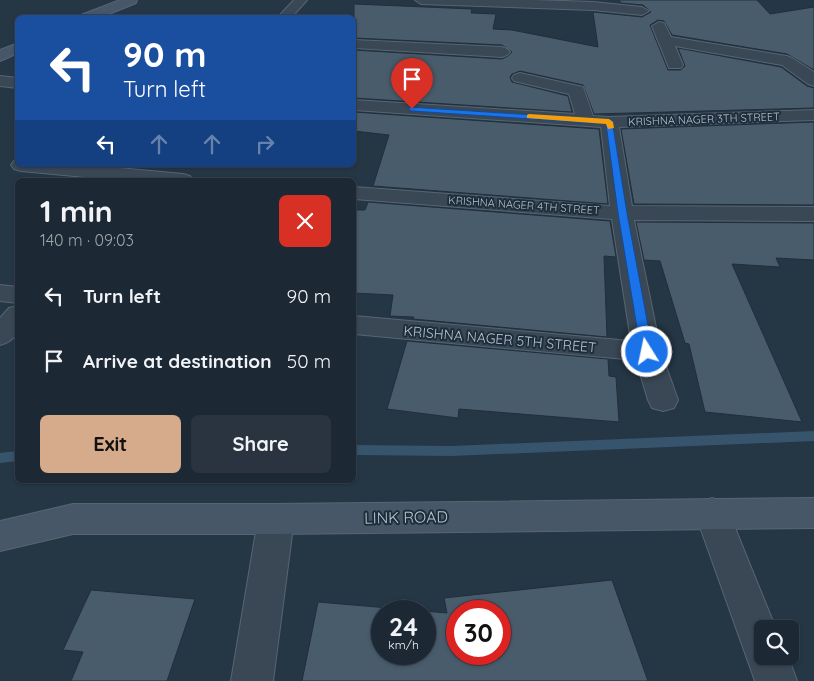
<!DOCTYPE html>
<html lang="en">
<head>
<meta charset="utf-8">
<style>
	body { margin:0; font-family:Quicksand,sans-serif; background:#293440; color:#f1f3f6; height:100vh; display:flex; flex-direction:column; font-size:19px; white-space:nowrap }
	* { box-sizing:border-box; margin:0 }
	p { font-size:16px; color:#a0a6ac }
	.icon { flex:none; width:28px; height:28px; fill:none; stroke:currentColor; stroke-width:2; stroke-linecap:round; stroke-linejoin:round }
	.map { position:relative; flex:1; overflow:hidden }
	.side { position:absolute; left:15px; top:178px; width:341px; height:305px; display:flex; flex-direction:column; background:#1c2834; border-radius:8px; box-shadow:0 1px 4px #0004,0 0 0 1px #3a444f }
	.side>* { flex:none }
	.banner { position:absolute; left:15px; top:15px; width:341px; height:152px; border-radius:8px; box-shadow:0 1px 4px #0004,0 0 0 1px #3a444f; background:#1a4fa0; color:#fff; overflow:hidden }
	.tools { position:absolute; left:754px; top:620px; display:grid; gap:10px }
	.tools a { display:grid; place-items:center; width:45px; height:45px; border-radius:8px; background:#1c2834; box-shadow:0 1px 4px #0004,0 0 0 1px #3a444f; font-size:25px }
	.speed { position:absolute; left:371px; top:600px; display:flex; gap:10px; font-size:25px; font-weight:700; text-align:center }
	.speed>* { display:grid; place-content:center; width:65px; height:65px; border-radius:50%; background:#1c2834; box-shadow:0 1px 4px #0004,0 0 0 1px #3a444f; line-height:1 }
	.speed small { font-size:12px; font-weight:400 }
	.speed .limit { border:8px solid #d22; background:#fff; color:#111 }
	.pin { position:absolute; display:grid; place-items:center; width:42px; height:42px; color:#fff; margin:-51px -21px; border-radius:50% 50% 50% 0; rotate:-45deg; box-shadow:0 0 5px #0007 }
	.pin .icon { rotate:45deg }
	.me { position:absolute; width:55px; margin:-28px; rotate:350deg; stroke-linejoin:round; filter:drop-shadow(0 0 4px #0008) }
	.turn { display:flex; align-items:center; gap:18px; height:105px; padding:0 25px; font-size:22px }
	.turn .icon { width:65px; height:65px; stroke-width:2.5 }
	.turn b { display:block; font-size:35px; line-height:42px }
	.lanes { display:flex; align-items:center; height:48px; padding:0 25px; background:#0003; justify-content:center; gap:25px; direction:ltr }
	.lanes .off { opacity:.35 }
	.round { display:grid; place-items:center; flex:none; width:52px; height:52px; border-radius:8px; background:#293440 }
	.summary { display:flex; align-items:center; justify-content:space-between; height:85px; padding:0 25px }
	h1 { font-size:30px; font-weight:800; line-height:38px }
	.action { display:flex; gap:10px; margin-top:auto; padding:10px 25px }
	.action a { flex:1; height:58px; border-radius:8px; background:#d6ab8b; color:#111; font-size:20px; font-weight:800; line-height:58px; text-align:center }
	.action a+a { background:#293440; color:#f1f3f6 }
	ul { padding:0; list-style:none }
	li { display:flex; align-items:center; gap:15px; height:65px; padding:0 25px }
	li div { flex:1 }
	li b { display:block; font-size:19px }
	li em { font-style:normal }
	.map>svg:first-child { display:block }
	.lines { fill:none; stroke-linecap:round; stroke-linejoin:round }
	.stream { fill:#37546d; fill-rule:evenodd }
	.building { fill:#495c6c; stroke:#202f3c; fill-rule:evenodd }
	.street-casing { stroke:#586572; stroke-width:2 }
	.secondary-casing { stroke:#586572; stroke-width:2 }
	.street { fill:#3a4855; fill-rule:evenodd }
	.secondary { fill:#475768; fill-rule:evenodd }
	.route { fill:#1a73e8; stroke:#114b97 }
	.slow { fill:#f59e0b }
	.labels { text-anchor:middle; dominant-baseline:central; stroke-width:4; stroke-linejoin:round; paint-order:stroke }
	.far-street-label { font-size:11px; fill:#b7c2ce; stroke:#1e2d3a }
	.street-label { font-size:14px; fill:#b7c2ce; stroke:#1e2d3a }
	.near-street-label { font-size:16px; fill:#b7c2ce; stroke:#1e2d3a }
</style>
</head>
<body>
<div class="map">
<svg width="814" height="681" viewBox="0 0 814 681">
	<rect width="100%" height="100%" fill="#253645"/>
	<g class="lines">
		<g class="stream">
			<polygon points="814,431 814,441 451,456 354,455 354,445 451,446"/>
			<polygon points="18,451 18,461 0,463 0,453"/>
		</g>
	</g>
	<g class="building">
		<polygon points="619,0 757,0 770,14 814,7 814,70 787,54 672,35 664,21 658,20 650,25 668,70 681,70 685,66 678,48 781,67 807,86 814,88 814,108 594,114 583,85 520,71 512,74 510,77 512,82 568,96 572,112 354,98 354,50 502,59 508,56 512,52 502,45 354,38 354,4 472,9 471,13 496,14 493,29 512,30 598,47 593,12 642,17 651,12 643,5 621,3"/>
		<polygon points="354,112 599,129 608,204 373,186 389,135 354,131"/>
		<polygon points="814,122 814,205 634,204 621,129"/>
		<polygon points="368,202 610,221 616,257 604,256 607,337 413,319 414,317 390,316 393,295 354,293 354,210 365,210"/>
		<polygon points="636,222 814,223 814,260 776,258 780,267 732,264 802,422 705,412 689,344 685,343 660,261 644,260"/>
		<polygon points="407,341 608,359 609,376 616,377 619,422 459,409 458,418 387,409"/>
		<path d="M 612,580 L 648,681 L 302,681 L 318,602 L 447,613 L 444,598 ZM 382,611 L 425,611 L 425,654 L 382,654 ZM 458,611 L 500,611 L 500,654 L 458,654 Z"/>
		<polygon points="91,590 195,599 167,681 71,681 83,652 63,650"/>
	</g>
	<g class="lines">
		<defs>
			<g id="street">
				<polygon points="294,0 307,0 291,18 277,18"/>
				<polygon points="415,0 533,0 593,2 642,7 649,11 642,15 593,10 421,4"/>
				<polygon points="659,22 664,23 671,37 787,56 792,58 814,72 814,86 808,84 782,65 675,46 683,65 681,68 669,68 652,26"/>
				<polygon points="354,40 502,47 507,49 510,52 507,55 502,57 354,48"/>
				<polygon points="520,73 583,87 593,116 609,117 814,110 814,120 619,127 632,206 814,207 814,221 634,220 661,352 678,400 674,408 663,411 652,408 648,400 636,360 354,334 354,316 631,341 612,219 354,199 354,187 610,206 601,127 354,110 354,100 575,114 569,94 514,81 512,78 514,75"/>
				<polygon points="0,76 18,78 18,88 0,86"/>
				<polygon points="18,160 18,165 86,165 183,174 190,176 193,180 117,180 21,171 14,169 11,165 14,161"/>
				<polygon points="0,285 18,287 18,303 0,301"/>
				<path d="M 18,306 C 18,325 22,339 0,345 L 0,318 L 9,308 Z"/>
				<polygon points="712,498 724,503 729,513 776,629 762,629 762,656 788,656 797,681 755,681 695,513 700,503"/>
				<polygon points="276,504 288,509 294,519 273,681 231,681 258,519 264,509"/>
			</g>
			<g id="secondary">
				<polygon points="120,0 137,0 136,3 99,18 80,18 81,15"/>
				<polygon points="18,43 18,53 0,61 0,50"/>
				<polygon points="814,498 814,528 276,534 73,534 0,551 0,521 73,504 276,504"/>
			</g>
		</defs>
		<use href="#street" class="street-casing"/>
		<use href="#secondary" class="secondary-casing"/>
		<use href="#street" class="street"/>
		<use href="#secondary" class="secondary"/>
	</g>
	<polygon class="route" points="409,107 612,120 627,213 653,352 651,355 643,355 641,352 618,213 606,124 412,111 409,110"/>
	<polygon class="slow" points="529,114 609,119 613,122 614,128 608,129 606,124 527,118 527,115"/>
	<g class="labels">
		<g class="far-street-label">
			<text transform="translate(704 119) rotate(-2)">KRISHNA NAGER 3TH STREET</text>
			<text transform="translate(524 205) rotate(4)">KRISHNA NAGER 4TH STREET</text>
		</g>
		<g class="street-label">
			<text transform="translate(500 339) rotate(5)">KRISHNA NAGER 5TH STREET</text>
		</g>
		<g class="near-street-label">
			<text transform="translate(406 517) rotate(-1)">LINK ROAD</text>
		</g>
	</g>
</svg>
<div class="tools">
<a><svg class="icon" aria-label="search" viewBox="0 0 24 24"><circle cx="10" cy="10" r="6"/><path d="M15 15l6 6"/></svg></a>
</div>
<div class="speed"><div>24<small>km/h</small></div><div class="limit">30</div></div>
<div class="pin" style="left:412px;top:109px;background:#d93025"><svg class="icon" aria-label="arrive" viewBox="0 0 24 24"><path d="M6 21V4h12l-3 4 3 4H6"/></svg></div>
<svg class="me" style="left:647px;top:352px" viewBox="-20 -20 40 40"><circle r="17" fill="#1a73e8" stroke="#fff" stroke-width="3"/><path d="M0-11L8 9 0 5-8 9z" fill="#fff"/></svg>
<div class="banner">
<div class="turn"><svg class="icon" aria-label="left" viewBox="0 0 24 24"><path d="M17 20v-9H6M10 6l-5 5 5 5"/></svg><div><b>90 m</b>Turn left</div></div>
<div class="lanes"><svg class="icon" aria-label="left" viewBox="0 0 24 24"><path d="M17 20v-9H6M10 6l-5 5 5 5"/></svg><svg class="icon off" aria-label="ahead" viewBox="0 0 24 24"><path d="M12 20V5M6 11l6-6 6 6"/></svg><svg class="icon off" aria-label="ahead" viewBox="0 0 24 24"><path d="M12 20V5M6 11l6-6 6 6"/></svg><svg class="icon off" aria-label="right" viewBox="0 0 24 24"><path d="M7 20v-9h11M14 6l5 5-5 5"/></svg></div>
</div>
<section class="side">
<div class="summary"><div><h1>1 min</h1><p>140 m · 09:03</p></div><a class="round" style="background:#d93025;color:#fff"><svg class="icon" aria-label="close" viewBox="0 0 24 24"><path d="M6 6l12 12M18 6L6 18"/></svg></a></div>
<ul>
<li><svg class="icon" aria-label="left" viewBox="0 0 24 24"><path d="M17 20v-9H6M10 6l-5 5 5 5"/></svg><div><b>Turn left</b></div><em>90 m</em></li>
<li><svg class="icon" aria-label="arrive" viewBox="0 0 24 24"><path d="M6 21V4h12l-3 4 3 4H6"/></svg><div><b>Arrive at destination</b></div><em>50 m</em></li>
</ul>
<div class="action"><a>Exit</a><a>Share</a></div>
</section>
</div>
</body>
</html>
